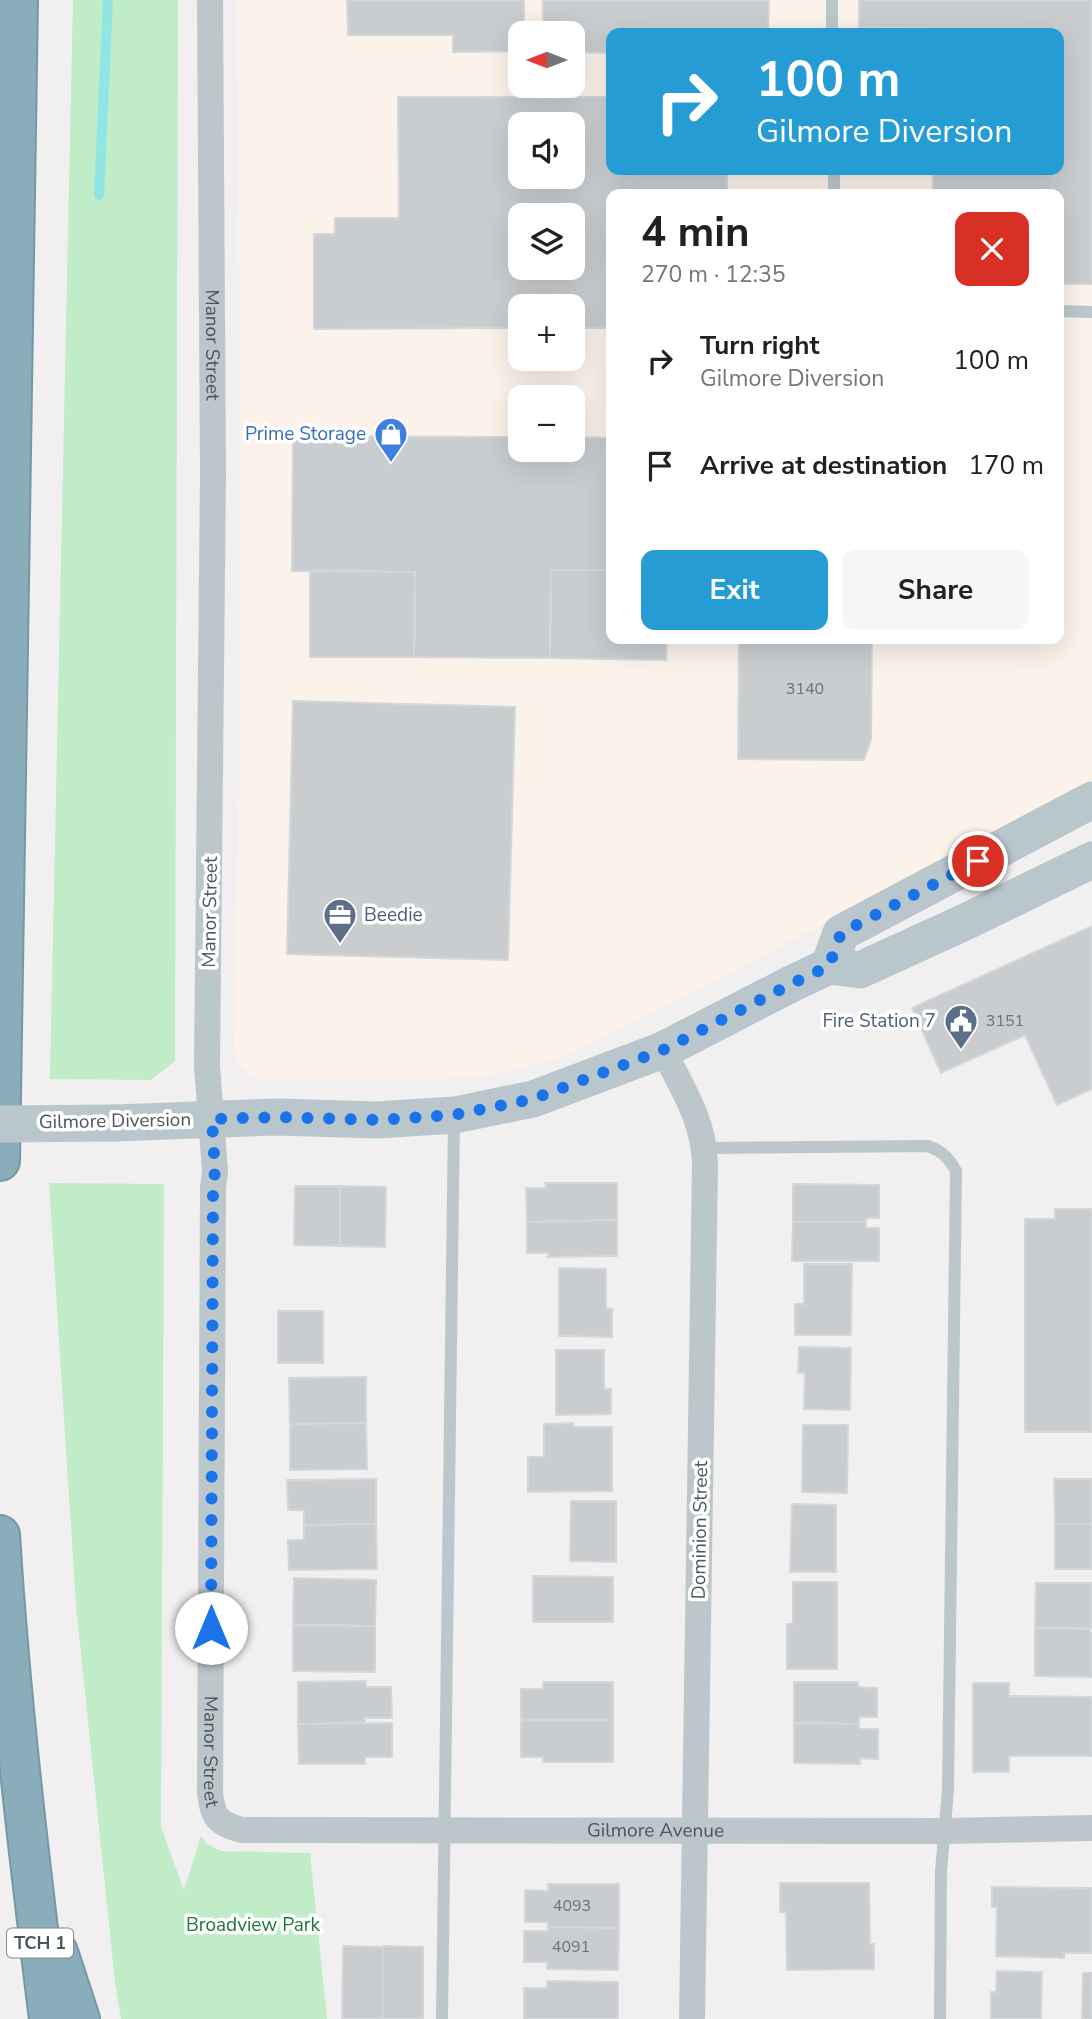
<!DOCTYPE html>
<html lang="en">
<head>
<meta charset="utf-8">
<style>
	body { margin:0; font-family:"Nunito Sans",sans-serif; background:#f6f6f6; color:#202124; height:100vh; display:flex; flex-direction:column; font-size:26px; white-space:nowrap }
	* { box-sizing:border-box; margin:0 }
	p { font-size:23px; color:#757577 }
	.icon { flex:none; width:38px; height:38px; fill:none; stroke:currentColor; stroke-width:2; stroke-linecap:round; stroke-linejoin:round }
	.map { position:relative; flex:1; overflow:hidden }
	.details { position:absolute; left:606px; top:189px; width:458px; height:455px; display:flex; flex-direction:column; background:#fff; border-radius:14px; box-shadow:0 7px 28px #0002 }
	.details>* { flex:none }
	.hud { position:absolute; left:606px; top:28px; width:458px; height:147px; border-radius:14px; box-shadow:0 7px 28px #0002; background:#269cd5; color:#fff; overflow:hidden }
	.needle { width:46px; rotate:270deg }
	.fabs { position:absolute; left:508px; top:21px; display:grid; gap:14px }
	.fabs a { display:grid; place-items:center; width:77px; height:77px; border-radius:14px; background:#fff; box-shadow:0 7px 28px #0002; font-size:35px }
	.pin { position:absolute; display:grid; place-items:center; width:60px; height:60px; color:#fff; margin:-30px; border:4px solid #fff; border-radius:50%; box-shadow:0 2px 7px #0007 }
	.me { position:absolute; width:77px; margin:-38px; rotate:0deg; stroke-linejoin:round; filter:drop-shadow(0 0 5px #0008) }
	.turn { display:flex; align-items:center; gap:24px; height:147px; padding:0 35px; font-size:32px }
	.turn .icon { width:91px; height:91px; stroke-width:2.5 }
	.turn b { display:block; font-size:49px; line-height:60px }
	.round { display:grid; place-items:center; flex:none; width:74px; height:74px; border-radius:14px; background:#f6f6f6 }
	.headline { display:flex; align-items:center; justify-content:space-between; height:119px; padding:0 35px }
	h1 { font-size:42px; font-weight:700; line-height:52px }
	.cta { display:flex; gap:14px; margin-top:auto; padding:14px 35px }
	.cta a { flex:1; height:80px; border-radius:14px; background:#269cd5; color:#fff; font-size:28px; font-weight:700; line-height:80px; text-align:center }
	.cta a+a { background:#f6f6f6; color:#202124 }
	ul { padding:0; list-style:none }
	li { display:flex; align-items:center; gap:21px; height:105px; padding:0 35px }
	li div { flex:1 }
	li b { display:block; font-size:26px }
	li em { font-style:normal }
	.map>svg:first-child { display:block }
	.commercial { fill:#fbf2ea; fill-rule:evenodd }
	.green { fill:#c0ecc7 }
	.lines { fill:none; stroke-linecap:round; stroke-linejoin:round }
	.stream { stroke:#91e6e3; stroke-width:10 }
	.building { fill:#c9cdd0; stroke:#d3d7da; stroke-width:2; fill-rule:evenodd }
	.motorway-casing { stroke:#7598a6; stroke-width:42 }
	.service { stroke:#bbc7cb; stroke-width:12 }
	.minor { stroke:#bbc7cb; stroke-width:26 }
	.secondary { stroke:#b9c7cc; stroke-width:37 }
	.motorway { stroke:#8aadba; stroke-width:38 }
	.secondary-bridge { stroke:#b9c7cc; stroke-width:37 }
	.route { stroke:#1a73e8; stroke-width:12; stroke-dasharray:0 21.6 }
	.labels { text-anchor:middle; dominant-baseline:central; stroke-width:7; stroke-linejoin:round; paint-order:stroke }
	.number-label { font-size:16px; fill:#687478 }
	.shield { fill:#fff; stroke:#7f898c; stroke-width:2 }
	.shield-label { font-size:18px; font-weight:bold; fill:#48575b }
	.street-label { font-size:19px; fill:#48575b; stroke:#fff }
	.shop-label { font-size:19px; fill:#366cbe; stroke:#fff; text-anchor:end }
	.service-label { font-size:19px; fill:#4e5e75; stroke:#fff; text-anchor:start }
	.park-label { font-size:19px; fill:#1e7835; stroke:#fff }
</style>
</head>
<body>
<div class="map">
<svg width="1092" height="2019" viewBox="0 0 1092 2019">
	<rect width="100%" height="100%" fill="#f1eff0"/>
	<path class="commercial" d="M 237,0 L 1092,0 L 1092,784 L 645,1017 L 554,1060 L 492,1075 L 448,1079 L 267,1080 L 255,1078 L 243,1069 L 237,1062 L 234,1046 L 241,661 ZM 520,33 L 572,33 L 572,86 L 520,86 ZM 611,33 L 1059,33 L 1059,170 L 611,170 ZM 520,124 L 572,124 L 572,177 L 520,177 ZM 611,194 L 1059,194 L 1059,639 L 611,639 ZM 520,215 L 572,215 L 572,268 L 520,268 ZM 520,306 L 572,306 L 572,359 L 520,359 ZM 520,397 L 572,397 L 572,450 L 520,450 Z"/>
	<g class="green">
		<polygon points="73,0 178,0 175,1061 151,1080 50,1079"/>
		<polygon points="49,1183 164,1184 161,1827 184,1890 201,1836 207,1844 221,1851 310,1853 327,2019 121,2019 115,1982 76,1605"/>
	</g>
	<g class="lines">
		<polyline class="stream" points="99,195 108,0"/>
	</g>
	<g class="building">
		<polygon points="347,0 524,0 524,33 520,33 520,51 453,52 453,35 348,35"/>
		<polygon points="543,0 769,0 768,33 611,33 611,53 572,52 572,33 543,33"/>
		<polygon points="859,0 1092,0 1092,284 1059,284 1059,194 933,194 933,170 1059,170 1059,33 934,33 935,28 859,27"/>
		<path d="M 398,97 L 611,97 L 611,170 L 727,170 L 727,194 L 611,194 L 611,328 L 572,328 L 572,306 L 520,306 L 520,328 L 314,329 L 314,234 L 335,234 L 335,218 L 399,218 ZM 520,124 L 572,124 L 572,177 L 520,177 ZM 520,215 L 572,215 L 572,268 L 520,268 Z"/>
		<polygon points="293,436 520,437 520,450 572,450 572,437 611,438 611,570 551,570 550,658 414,657 415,572 292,571"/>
		<polygon points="551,570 611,570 611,639 667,639 666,660 550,658"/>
		<polygon points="310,571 415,572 414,657 310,657"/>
		<polygon points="739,639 956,639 872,639 871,739 864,760 738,759"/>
		<polygon points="293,701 515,707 508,960 287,954"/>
		<polygon points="1092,926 1092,1089 1057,1105 1025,1035 941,1073 912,1008"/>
		<polygon points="545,1183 617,1183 617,1220 527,1222 526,1188 547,1188"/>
		<polygon points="793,1184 879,1185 879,1218 866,1218 866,1222 793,1222"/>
		<polygon points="295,1186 340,1186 340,1246 294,1245"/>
		<polygon points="340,1186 386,1187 385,1247 340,1246"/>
		<polygon points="1055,1209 1092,1209 1092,1432 1025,1432 1025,1219 1055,1219"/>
		<polygon points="617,1220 617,1256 548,1257 549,1253 527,1253 527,1222"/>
		<polygon points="793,1222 866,1222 866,1228 879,1228 879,1261 792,1261"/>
		<polygon points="804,1264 852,1264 851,1335 795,1335 795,1304 804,1304"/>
		<polygon points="559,1268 606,1269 606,1309 612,1309 612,1337 559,1336"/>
		<rect x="278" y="1311" width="45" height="52"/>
		<polygon points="799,1347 851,1348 850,1410 804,1409 805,1373 798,1373"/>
		<polygon points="556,1350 604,1350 604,1389 611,1389 611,1414 556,1415"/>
		<polygon points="366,1377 366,1423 290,1424 289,1378"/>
		<polygon points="366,1423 367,1469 290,1470 290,1424"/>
		<polygon points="573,1423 573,1427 612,1427 612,1491 528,1492 528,1457 544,1457 544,1424"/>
		<polygon points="803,1425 848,1425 847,1493 802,1492"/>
		<polygon points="376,1479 376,1524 304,1525 304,1510 288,1510 287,1480"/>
		<polygon points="1054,1479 1092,1479 1092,1524 1055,1524"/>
		<polygon points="571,1501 616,1501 616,1562 570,1561"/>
		<polygon points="792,1504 836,1505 836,1572 790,1572"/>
		<polygon points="376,1524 377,1569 289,1570 288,1540 304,1540 304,1525"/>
		<rect x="1055" y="1524" width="37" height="45"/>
		<polygon points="533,1576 613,1577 613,1622 533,1622"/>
		<polygon points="294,1578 376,1580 375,1626 293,1625"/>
		<polygon points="793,1582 837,1582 837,1669 787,1669 787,1624 793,1624"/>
		<polygon points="1036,1583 1092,1583 1092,1628 1035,1628"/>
		<polygon points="293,1625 375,1626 375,1672 293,1671"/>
		<polygon points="1035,1628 1090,1629 1090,1633 1092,1633 1092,1677 1035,1676"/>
		<polygon points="366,1681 366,1687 391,1687 392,1718 365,1718 365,1723 298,1724 298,1682"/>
		<polygon points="543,1682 613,1682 613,1720 521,1720 521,1689 543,1689"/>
		<polygon points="794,1682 858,1682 858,1687 877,1688 877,1717 859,1717 859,1724 794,1723"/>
		<polygon points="973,1683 1009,1683 1009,1696 1092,1697 1092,1756 1009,1756 1009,1772 973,1772"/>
		<polygon points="521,1720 613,1720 613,1762 543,1762 543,1757 521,1757"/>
		<polygon points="392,1723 392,1757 365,1757 365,1764 299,1764 298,1724"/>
		<polygon points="794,1723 859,1724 859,1729 878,1729 878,1759 860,1758 860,1764 794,1763"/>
		<polygon points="780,1883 869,1883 870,1944 874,1944 874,1969 787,1970 786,1912 780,1912"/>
		<polygon points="548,1884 619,1884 619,1928 548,1927 548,1922 525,1922 525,1890 548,1891"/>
		<polygon points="992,1887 1092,1888 1092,1953 1064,1953 1064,1958 996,1956 997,1907 992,1907"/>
		<polygon points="548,1927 619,1928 618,1970 547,1969 547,1962 524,1962 524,1931 548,1931"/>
		<polygon points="343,1946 383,1947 383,2019 342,2019"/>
		<polygon points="383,1946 423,1947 423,2019 383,2019"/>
		<polygon points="997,1971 1042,1972 1041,2019 991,2019 991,1992 996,1992"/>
		<polygon points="1083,1973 1092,1973 1092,2019 1082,2019"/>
		<polygon points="547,1981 618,1982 618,2019 524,2019 524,1988 547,1988"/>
	</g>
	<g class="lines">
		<defs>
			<g id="motorway">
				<polyline points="0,1161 18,0"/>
				<path d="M 0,1535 C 10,1697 29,1858 49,2019"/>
				<polyline points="58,1952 80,2019"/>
			</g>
		</defs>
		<use href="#motorway" class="motorway-casing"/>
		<g class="service">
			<polyline points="832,0 832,33"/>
			<polyline points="834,170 834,194"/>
			<polyline points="1059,311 1092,312"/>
			<path d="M 704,1148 L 928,1146 C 942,1151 949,1158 956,1171 L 948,1790 L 941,1871 L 940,2019"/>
			<polyline points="442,2019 454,1119"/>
		</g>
		<g class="minor">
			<path id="s1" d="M 210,0 L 213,474 L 207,1066 L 215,1171 L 213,1188 L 210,1792 C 213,1818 217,1823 242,1830 L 944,1831 L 1092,1828"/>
			<path d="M 663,1050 C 682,1088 704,1120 705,1164 L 692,2019"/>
		</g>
		<g class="secondary">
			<polyline points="829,966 841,933 1092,800"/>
			<polyline points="115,1123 277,1117 377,1120 455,1115 533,1099 663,1050 791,984 829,966 860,970 965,922 1092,860"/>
		</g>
		<use href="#motorway" class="motorway"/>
		<polyline class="secondary-bridge" points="0,1124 115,1123"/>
	</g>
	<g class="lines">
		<polyline class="route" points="211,1628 213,1188 215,1171 212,1119 277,1117 377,1120 454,1115 533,1099 663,1050 791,984 829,966 841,933 978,861"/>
	</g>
	<defs>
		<symbol id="shop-pin" viewBox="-11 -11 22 30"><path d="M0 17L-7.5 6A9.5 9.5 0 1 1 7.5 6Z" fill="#3f7fe0" stroke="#fff"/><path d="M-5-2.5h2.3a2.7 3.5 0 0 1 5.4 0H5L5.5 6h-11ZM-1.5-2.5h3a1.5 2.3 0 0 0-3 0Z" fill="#fff"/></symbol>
		<symbol id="office-pin" viewBox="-11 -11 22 30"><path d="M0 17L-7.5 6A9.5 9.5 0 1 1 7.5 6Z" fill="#5c6f8a" stroke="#fff"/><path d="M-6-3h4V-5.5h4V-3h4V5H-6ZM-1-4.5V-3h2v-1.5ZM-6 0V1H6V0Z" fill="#fff"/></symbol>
		<symbol id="civic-pin" viewBox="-11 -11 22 30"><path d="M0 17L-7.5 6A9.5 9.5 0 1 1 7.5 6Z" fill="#5c6f8a" stroke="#fff"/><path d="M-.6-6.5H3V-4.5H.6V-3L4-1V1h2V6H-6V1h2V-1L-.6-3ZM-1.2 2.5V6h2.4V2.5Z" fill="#fff"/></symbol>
	</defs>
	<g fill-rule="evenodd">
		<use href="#shop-pin" x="372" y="415" width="38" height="52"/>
		<use href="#office-pin" x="321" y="896" width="38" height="52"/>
		<use href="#civic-pin" x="942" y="1002" width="38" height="52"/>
	</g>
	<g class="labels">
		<g class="number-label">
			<text x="805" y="689">3140</text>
			<text x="1005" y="1021">3151</text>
			<text x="572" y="1906">4093</text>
			<text x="571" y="1947">4091</text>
		</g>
		<rect class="shield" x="7" y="1928.5" width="66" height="29" rx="5"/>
		<g class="shield-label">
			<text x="40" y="1943">TCH 1</text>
		</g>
		<g class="street-label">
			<text stroke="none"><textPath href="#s1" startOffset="345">Manor Street</textPath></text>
			<text transform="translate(210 912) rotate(-89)">Manor Street</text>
			<text transform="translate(115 1121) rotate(-1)">Gilmore Diversion</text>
			<text transform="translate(700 1530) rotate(-89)">Dominion Street</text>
			<text stroke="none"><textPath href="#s1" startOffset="1752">Manor Street</textPath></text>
			<text stroke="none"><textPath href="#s1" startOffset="2261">Gilmore Avenue</textPath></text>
		</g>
		<g class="shop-label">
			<text x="366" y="434">Prime Storage</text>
		</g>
		<g class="service-label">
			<text x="364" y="915">Beedie</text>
			<text x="936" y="1021" text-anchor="end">Fire Station 7</text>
		</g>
		<g class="park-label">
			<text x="253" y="1925">Broadview Park</text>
		</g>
	</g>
</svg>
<div class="fabs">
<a><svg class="needle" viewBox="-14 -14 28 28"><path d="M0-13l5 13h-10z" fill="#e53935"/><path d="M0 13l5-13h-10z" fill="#757577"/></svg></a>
<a><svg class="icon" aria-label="sound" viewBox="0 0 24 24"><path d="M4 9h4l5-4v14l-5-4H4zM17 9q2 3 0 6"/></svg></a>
<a><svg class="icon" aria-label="layers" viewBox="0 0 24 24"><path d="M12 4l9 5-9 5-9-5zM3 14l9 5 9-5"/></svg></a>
<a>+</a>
<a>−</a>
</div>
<div class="pin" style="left:978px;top:861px;background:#d93025"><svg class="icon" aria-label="arrive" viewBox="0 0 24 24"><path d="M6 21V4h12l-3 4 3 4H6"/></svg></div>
<svg class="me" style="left:211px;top:1628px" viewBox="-20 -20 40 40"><circle r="19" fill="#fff"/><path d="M0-13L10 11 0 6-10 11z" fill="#1a73e8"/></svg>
<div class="hud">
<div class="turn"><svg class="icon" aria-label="right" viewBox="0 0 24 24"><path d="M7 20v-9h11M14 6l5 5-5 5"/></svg><div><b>100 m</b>Gilmore Diversion</div></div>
</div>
<section class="details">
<div class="headline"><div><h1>4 min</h1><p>270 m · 12:35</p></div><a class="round" style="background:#d93025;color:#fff"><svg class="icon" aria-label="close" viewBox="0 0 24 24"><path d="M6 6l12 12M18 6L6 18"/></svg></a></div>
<ul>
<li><svg class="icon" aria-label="right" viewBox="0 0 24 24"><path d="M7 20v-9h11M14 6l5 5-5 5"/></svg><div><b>Turn right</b><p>Gilmore Diversion</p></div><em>100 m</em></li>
<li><svg class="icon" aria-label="arrive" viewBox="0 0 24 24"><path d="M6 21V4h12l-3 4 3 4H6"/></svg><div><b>Arrive at destination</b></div><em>170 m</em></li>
</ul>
<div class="cta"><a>Exit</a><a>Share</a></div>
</section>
</div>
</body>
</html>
